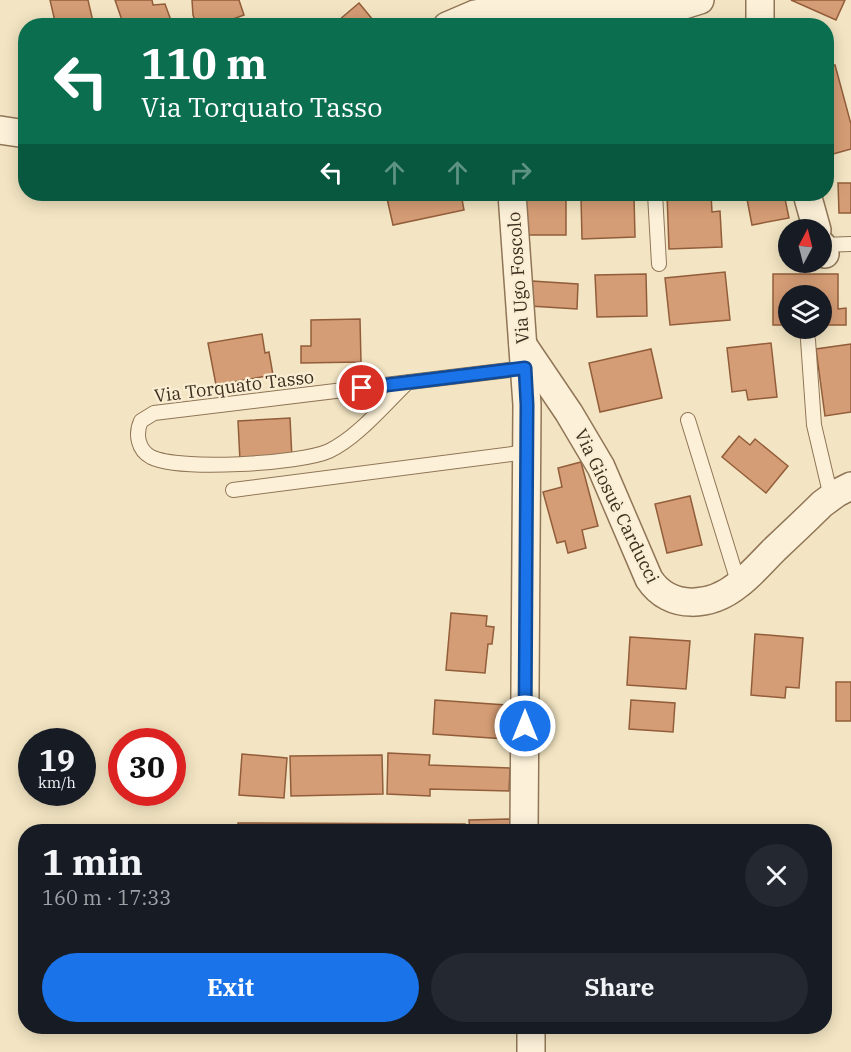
<!DOCTYPE html>
<html lang="en">
<head>
<meta charset="utf-8">
<style>
	body { margin:0; font-family:"IBM Plex Serif",serif; background:#242831; color:#f1f3f6; height:100vh; display:flex; flex-direction:column; font-size:22px; white-space:nowrap }
	* { box-sizing:border-box; margin:0 }
	p { font-size:20px; color:#9ea1a6 }
	.icon { flex:none; width:33px; height:33px; fill:none; stroke:currentColor; stroke-width:2; stroke-linecap:round; stroke-linejoin:round }
	.map { position:relative; flex:1; overflow:hidden }
	.sheet { position:absolute; left:18px; top:824px; width:814px; height:210px; display:flex; flex-direction:column; background:#171b24; border-radius:24px; box-shadow:0 3px 15px #0003 }
	.sheet>* { flex:none }
	.banner { position:absolute; left:18px; top:18px; width:816px; height:183px; border-radius:24px; box-shadow:0 3px 15px #0003; background:#0b6e4f; color:#fff; overflow:hidden }
	.needle { width:39px; rotate:7deg }
	.tools { position:absolute; left:778px; top:219px; display:grid; gap:12px }
	.tools a { display:grid; place-items:center; width:54px; height:54px; border-radius:50%; background:#171b24; box-shadow:0 3px 15px #0003; font-size:30px }
	.speed { position:absolute; left:18px; top:728px; display:flex; gap:12px; font-size:30px; font-weight:700; text-align:center }
	.speed>* { display:grid; place-content:center; width:78px; height:78px; border-radius:50%; background:#171b24; box-shadow:0 3px 15px #0003; line-height:1 }
	.speed small { font-size:15px; font-weight:400 }
	.speed .limit { border:9px solid #d22; background:#fff; color:#111 }
	.pin { position:absolute; display:grid; place-items:center; width:51px; height:51px; color:#fff; margin:-26px; border:3px solid #fff; border-radius:50%; box-shadow:0 2px 6px #0007 }
	.me { position:absolute; width:66px; margin:-33px; rotate:0deg; stroke-linejoin:round; filter:drop-shadow(0 0 4px #0008) }
	.turn { display:flex; align-items:center; gap:21px; height:126px; padding:0 24px; font-size:27px }
	.turn .icon { width:78px; height:78px; stroke-width:2.5 }
	.turn b { display:block; font-size:42px; line-height:51px }
	.lanes { display:flex; align-items:center; height:57px; padding:0 24px; background:#0003; justify-content:center; gap:30px; direction:ltr }
	.lanes .off { opacity:.35 }
	.round { display:grid; place-items:center; flex:none; width:63px; height:63px; border-radius:32px; background:#242831 }
	.head { display:flex; align-items:center; justify-content:space-between; height:102px; padding:0 24px }
	h1 { font-size:36px; font-weight:700; line-height:45px }
	.primary-button { display:flex; gap:12px; margin-top:auto; padding:12px 24px }
	.primary-button a { flex:1; height:69px; border-radius:36px; background:#1a73e8; color:#fff; font-size:24px; font-weight:700; line-height:69px; text-align:center }
	.primary-button a+a { background:#242831; color:#f1f3f6 }
	.map>svg:first-child { display:block }
	.building { fill:#d59d75; stroke:#925d3a; stroke-width:1.5 }
	.lines { fill:none; stroke-linecap:round; stroke-linejoin:round }
	.lane-casing { stroke:#907557; stroke-width:16 }
	.street-casing { stroke:#907557; stroke-width:30 }
	.lane { stroke:#fcf1d8; stroke-width:14 }
	.street { stroke:#fcf1d8; stroke-width:27 }
	.route-casing { stroke:#114b97; stroke-width:15 }
	.route { stroke:#1a73e8; stroke-width:10 }
	.labels { text-anchor:middle; dominant-baseline:central; stroke-width:4.5; stroke-linejoin:round; paint-order:stroke }
	.street-label { font-size:18px; fill:#3e2d1d; stroke:#f9eed4 }
</style>
</head>
<body>
<div class="map">
<svg width="851" height="1052" viewBox="0 0 851 1052">
	<rect width="100%" height="100%" fill="#f3e5c3"/>
	<g class="building">
		<polygon points="50,0 88,0 94,26 56,26"/>
		<polygon points="115,0 152,0 153,5 165,4 173,26 124,26"/>
		<polygon points="192,0 239,0 244,15 214,26 197,26 193,15"/>
		<polygon points="791,0 845,0 836,20"/>
		<polygon points="359,3 378,26 332,26"/>
		<polygon points="835,65 851,124 851,149 826,156 826,68"/>
		<polygon points="838,183 851,183 851,213 839,213"/>
		<polygon points="386,194 461,194 464,210 393,225"/>
		<rect x="524" y="194" width="42" height="41"/>
		<polygon points="667,194 711,194 712,212 720,211 722,247 669,249"/>
		<polygon points="746,194 784,194 789,218 752,225"/>
		<polygon points="634,197 635,237 582,239 581,198"/>
		<polygon points="725,272 730,320 670,325 665,278"/>
		<polygon points="646,274 647,316 597,317 595,275"/>
		<polygon points="773,274 838,274 838,309 846,308 846,325 822,325 822,296 789,296 789,325 773,325"/>
		<polygon points="532,281 578,284 577,309 530,306"/>
		<polygon points="360,319 361,362 301,363 301,346 311,346 311,320"/>
		<polygon points="262,334 265,353 269,352 273,375 216,385 208,343"/>
		<polygon points="771,343 777,397 748,400 746,390 732,392 727,348"/>
		<polygon points="851,344 851,412 825,416 816,349"/>
		<polygon points="651,349 662,398 600,412 589,363"/>
		<polygon points="290,418 292,459 240,461 238,421"/>
		<polygon points="739,436 750,445 755,439 788,466 766,493 722,457"/>
		<polygon points="581,462 598,526 582,530 586,548 568,553 565,541 557,543 543,492 562,487 558,468"/>
		<polygon points="690,496 702,545 667,553 655,504"/>
		<polygon points="451,613 487,616 486,626 494,627 492,644 488,644 485,673 446,670"/>
		<polygon points="755,634 803,638 799,688 786,687 785,698 751,695"/>
		<polygon points="630,637 690,641 686,689 627,685"/>
		<rect x="836" y="682" width="15" height="39"/>
		<polygon points="435,700 506,705 505,723 523,724 522,740 433,734"/>
		<polygon points="631,700 675,703 673,732 629,729"/>
		<polygon points="388,753 430,755 429,765 510,768 509,791 430,789 430,796 387,794"/>
		<polygon points="242,754 287,758 284,798 239,795"/>
		<polygon points="382,755 383,794 291,796 290,756"/>
		<polygon points="510,819 510,831 470,831 469,820"/>
		<polygon points="238,823 465,824 465,831 238,831"/>
	</g>
	<g class="lines">
		<defs>
			<g id="lane">
				<polyline points="655,194 659,264"/>
				<polyline points="822,245 851,244"/>
				<polyline points="808,340 814,425 831,497"/>
				<path d="M 408,382 C 385,404 357,438 329,451 C 300,464 179,471 151,457 C 138,450 135,434 141,421 L 154,413 L 525,368"/>
				<polyline points="688,420 739,585"/>
				<polyline points="233,490 527,452"/>
			</g>
			<g id="street">
				<polyline points="760,0 760,26"/>
				<polyline points="447,26 475,14 497,10 651,11 671,9 700,0"/>
				<polyline points="0,130 26,134"/>
				<polyline points="512,194 527,405 524,831"/>
				<polyline points="807,194 817,230"/>
				<polyline points="822,245 825,254"/>
				<path d="M 523,345 L 569,413 L 601,467 L 649,579 C 670,611 711,607 739,584 C 752,574 763,561 775,549 C 791,534 807,519 822,504 L 837,493 L 851,486"/>
				<polyline points="531,1052 531,1026"/>
			</g>
		</defs>
		<use href="#lane" class="lane-casing"/>
		<use href="#street" class="street-casing"/>
		<use href="#lane" class="lane"/>
		<use href="#street" class="street"/>
	</g>
	<g class="lines">
		<defs>
			<polyline id="route" points="362,388 525,368 527,405 525,726"/>
		</defs>
		<use href="#route" class="route-casing"/>
		<use href="#route" class="route"/>
	</g>
	<g class="labels">
		<g class="street-label">
			<text transform="translate(518 278) rotate(-94)">Via Ugo Foscolo</text>
			<text transform="translate(234 386) rotate(-7)">Via Torquato Tasso</text>
			<text transform="translate(617 506) rotate(64)">Via Giosuè Carducci</text>
		</g>
	</g>
</svg>
<div class="tools">
<a><svg class="needle" viewBox="-14 -14 28 28"><path d="M0-13l5 13h-10z" fill="#e53935"/><path d="M0 13l5-13h-10z" fill="#9ea1a6"/></svg></a>
<a><svg class="icon" aria-label="layers" viewBox="0 0 24 24"><path d="M12 4l9 5-9 5-9-5zM3 14l9 5 9-5"/></svg></a>
</div>
<div class="speed"><div>19<small>km/h</small></div><div class="limit">30</div></div>
<div class="pin" style="left:362px;top:388px;background:#d93025"><svg class="icon" aria-label="arrive" viewBox="0 0 24 24"><path d="M6 21V4h12l-3 4 3 4H6"/></svg></div>
<svg class="me" style="left:525px;top:726px" viewBox="-20 -20 40 40"><circle r="17" fill="#1a73e8" stroke="#fff" stroke-width="3"/><path d="M0-11L8 9 0 5-8 9z" fill="#fff"/></svg>
<div class="banner">
<div class="turn"><svg class="icon" aria-label="left" viewBox="0 0 24 24"><path d="M17 20v-9H6M10 6l-5 5 5 5"/></svg><div><b>110 m</b>Via Torquato Tasso</div></div>
<div class="lanes"><svg class="icon" aria-label="left" viewBox="0 0 24 24"><path d="M17 20v-9H6M10 6l-5 5 5 5"/></svg><svg class="icon off" aria-label="ahead" viewBox="0 0 24 24"><path d="M12 20V5M6 11l6-6 6 6"/></svg><svg class="icon off" aria-label="ahead" viewBox="0 0 24 24"><path d="M12 20V5M6 11l6-6 6 6"/></svg><svg class="icon off" aria-label="right" viewBox="0 0 24 24"><path d="M7 20v-9h11M14 6l5 5-5 5"/></svg></div>
</div>
<section class="sheet">
<div class="head"><div><h1>1 min</h1><p>160 m · 17:33</p></div><a class="round"><svg class="icon" aria-label="close" viewBox="0 0 24 24"><path d="M6 6l12 12M18 6L6 18"/></svg></a></div>
<div class="primary-button"><a>Exit</a><a>Share</a></div>
</section>
</div>
</body>
</html>
